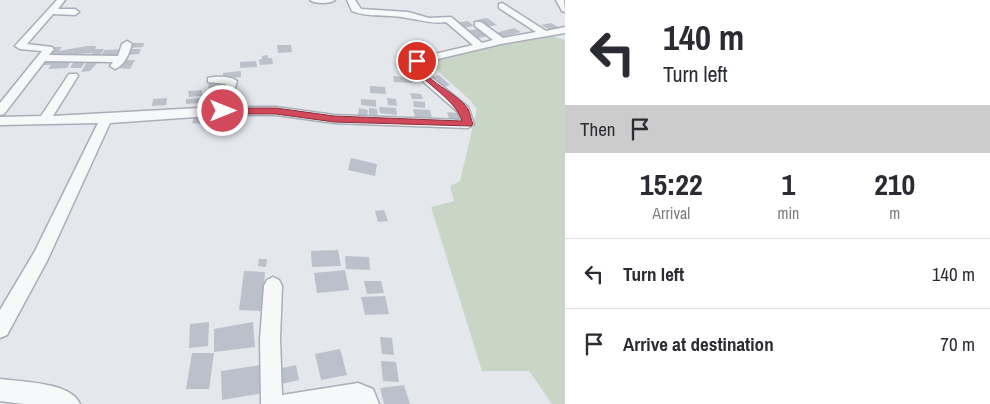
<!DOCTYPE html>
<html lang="en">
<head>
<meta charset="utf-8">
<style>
	body { margin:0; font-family:"Archivo Narrow",sans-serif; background:#f2f2f3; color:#2b2b33; height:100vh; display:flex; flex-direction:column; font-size:19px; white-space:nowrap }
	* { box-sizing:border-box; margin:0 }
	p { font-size:16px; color:#7c7c81 }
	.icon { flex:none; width:28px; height:28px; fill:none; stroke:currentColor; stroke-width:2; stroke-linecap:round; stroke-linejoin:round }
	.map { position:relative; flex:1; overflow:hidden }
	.side { display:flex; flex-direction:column; background:#fff; width:425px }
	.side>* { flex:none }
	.top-card { background:#fff; color:#2b2b33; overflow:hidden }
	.pin { position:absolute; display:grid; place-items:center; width:42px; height:42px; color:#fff; margin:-21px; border:2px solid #fff; border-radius:50%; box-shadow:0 1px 5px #0007 }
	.me { position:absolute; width:55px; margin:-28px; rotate:90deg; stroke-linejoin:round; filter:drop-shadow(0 0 4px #0008) }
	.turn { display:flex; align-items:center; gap:18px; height:105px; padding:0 15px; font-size:22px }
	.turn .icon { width:65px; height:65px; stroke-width:2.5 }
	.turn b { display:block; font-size:35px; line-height:42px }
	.then { display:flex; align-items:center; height:48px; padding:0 15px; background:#0003; gap:10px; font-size:19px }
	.eta { display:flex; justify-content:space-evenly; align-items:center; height:85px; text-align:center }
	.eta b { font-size:30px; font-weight:800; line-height:35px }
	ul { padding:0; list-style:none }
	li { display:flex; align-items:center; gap:15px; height:70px; padding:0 15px; border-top:1px solid #e1e1e2 }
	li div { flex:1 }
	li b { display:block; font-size:19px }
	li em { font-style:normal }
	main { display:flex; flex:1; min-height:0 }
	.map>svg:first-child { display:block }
	.green { fill:#c9d6c5 }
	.building { fill:#bbc0ca }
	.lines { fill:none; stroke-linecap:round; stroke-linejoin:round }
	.street-casing { stroke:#a9aeb7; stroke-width:3 }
	.street { fill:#f7f8fa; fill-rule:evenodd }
	.route { fill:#d1495b; stroke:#882f3b }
</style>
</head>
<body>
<main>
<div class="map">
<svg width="565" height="404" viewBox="0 0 565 404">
	<rect width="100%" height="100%" fill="#e4e7ec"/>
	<polygon class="green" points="552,36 565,40 565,404 552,404 529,371 482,371 431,207 454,201 450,186 460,181 477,109 469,99 426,61 482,47"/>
	<g class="building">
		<polygon points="487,18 497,25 486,27 476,20"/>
		<polygon points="468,21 474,26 462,28 456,23"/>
		<polygon points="551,23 560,28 550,30 541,25"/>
		<polygon points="514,28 521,32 502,37 496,33"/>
		<polygon points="478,29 488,36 474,39 464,31"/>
		<polygon points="130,43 144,43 143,47 129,48"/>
		<polygon points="277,45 291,45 292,52 278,53"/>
		<polygon points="87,46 96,46 95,49 104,49 99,57 90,58 93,53 46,56 52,47 62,47 59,51"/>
		<polygon points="125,49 123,54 101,57 104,50"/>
		<polygon points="128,49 141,49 139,54 126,55"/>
		<polygon points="268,55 268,58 272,58 273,64 260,65 259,59 262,59 262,56"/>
		<polygon points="72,59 67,68 48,69 51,65 42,65 45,61"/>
		<polygon points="75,60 87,60 81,68 70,68"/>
		<polygon points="88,60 100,60 90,71 81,72"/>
		<polygon points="123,60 135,60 130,69 118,68"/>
		<polygon points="256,61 257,67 240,68 240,62"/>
		<polygon points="411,62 414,67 398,68 395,64"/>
		<polygon points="241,71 241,77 223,79 223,73"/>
		<polygon points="439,75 450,85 440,88 429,77"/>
		<polygon points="393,76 411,78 413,83 394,82"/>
		<polygon points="227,82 226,87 208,88 209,83"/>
		<polygon points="370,86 385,87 386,94 370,93"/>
		<polygon points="210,89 225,89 219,111 203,111"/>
		<polygon points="202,90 202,96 189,97 188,91"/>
		<polygon points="410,93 421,94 423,99 412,99"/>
		<polygon points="167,98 166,105 152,106 153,99"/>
		<polygon points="200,98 199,103 186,104 186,99"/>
		<polygon points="387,98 396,99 397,106 388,105"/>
		<polygon points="361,99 376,100 376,107 361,105"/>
		<polygon points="413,101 425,102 425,108 414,107"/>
		<polygon points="379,107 396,108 397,115 380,113"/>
		<polygon points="359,108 368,110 367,116 358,115"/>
		<polygon points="369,108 377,109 378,117 369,117"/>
		<polygon points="413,109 430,110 432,118 415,117"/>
		<polygon points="447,112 458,113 461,122 450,121"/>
		<polygon points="194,118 204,118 202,124 192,123"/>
		<polygon points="351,158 377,164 375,176 348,170"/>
		<polygon points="384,210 388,221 378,222 375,211"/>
		<polygon points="338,250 341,266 312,267 311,251"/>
		<polygon points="345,256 369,257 370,270 346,269"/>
		<polygon points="259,259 267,259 266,267 258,266"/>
		<polygon points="345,270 349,290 317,293 314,273"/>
		<polygon points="244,271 265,272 262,311 239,310"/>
		<polygon points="364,281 381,281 384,293 367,294"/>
		<polygon points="385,296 389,314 365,315 361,297"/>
		<polygon points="209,322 208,346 189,348 190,324"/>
		<polygon points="253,322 255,347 214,352 214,329"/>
		<polygon points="380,337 392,338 394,355 382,354"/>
		<polygon points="340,349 347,375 321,380 315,354"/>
		<polygon points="192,353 214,353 209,389 186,389"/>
		<polygon points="381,361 396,362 399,382 383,381"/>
		<polygon points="261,365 263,393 222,400 221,371"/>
		<polygon points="296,365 299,380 281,384 278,369"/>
		<polygon points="404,385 410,404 384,404 380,388"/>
	</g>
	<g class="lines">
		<defs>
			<g id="street">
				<path d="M 57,0 L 65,0 L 58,9 L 75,9 L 79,12 L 75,15 L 53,14 L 27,44 L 52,47 L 54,49 L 49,55 L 118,56 L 122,44 L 127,41 L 132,44 C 129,54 125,65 115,69 L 110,66 L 113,62 L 45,61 L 4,114 L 0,115 L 0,103 L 42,51 L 20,49 L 15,46 Z"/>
				<path d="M 310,0 L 335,0 C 330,4 315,4 310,0 Z"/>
				<path d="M 347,0 L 355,0 L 361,9 L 408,12 L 429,18 L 451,17 L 482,43 L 493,40 L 475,26 L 475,22 L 481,22 L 503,38 L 536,32 L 499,8 L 499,4 L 502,3 L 546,31 L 565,27 L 565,33 L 501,44 L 421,63 L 426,73 L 468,107 L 474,124 L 468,128 L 334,123 L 276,115 L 223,115 L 110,123 L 47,261 L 7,335 L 0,338 L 0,310 L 35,251 L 98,123 L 0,125 L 0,117 L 41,116 L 69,74 L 77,74 L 78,76 L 53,116 L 218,107 L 226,84 L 208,82 L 208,78 C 216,76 231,76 237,81 L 230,107 L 276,107 L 334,115 L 461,120 L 458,112 L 418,77 L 410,65 L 413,59 L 473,45 L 446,22 C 429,24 423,20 407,18 C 389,14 369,18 352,11 Z"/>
				<polygon points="556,0 564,0 565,12 562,11"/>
				<polygon points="273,277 279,280 282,286 280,339 282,395 358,383 373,389 379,404 261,404 260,339 264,286 267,280"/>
				<path d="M 0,379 C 22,382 71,382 80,404 L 23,404 L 0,401 Z"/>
			</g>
		</defs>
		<use href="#street" class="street-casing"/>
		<use href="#street" class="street"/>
	</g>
	<path class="route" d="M 414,59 L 419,59 C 423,83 455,90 468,109 C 470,113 471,120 473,124 L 471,126 L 334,122 L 276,114 L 223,114 L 218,111 L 223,108 L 276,108 L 334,116 L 462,121 C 456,100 425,84 411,65 Z"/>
</svg>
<div class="pin" style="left:417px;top:61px;background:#d93025"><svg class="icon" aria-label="arrive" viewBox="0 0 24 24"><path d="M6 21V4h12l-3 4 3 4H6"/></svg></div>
<svg class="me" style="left:223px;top:111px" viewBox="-20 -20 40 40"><circle r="17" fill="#d1495b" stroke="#fff" stroke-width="3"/><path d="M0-11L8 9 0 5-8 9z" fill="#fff"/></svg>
</div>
<section class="side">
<div class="top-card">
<div class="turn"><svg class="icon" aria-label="left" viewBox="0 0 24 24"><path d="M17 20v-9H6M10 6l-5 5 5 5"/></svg><div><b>140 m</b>Turn left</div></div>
<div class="then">Then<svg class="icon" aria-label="arrive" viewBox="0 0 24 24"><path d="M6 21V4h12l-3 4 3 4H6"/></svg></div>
</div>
<div class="eta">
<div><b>15:22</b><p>Arrival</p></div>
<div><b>1</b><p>min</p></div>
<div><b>210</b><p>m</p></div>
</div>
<ul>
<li><svg class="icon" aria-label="left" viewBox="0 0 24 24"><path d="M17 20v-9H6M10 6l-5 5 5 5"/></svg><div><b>Turn left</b></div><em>140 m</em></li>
<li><svg class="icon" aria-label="arrive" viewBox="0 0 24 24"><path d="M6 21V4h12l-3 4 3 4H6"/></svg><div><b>Arrive at destination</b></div><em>70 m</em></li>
</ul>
</section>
</main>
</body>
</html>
